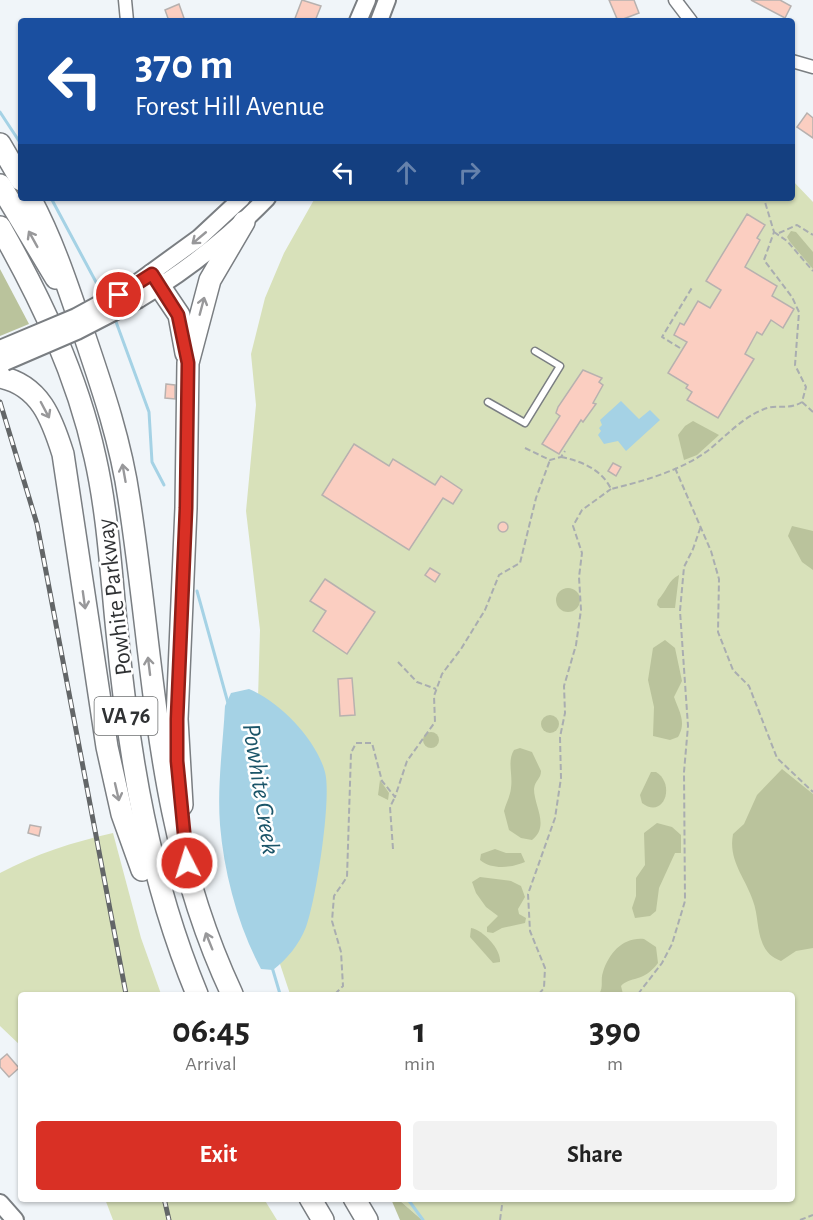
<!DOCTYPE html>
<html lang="en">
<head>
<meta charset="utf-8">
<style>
	body { margin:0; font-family:"Alegreya Sans",sans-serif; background:#f2f2f2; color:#222; height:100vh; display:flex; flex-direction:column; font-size:22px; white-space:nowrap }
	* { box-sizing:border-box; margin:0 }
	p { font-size:20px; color:#767676 }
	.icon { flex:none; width:33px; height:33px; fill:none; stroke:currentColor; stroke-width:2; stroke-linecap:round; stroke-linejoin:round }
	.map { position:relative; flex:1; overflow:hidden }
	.drawer { position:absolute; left:18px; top:992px; width:777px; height:210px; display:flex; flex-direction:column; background:#fff; border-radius:6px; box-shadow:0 2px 4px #0004 }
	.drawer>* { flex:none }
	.hud { position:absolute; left:18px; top:18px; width:777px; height:183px; border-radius:6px; box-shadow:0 2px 4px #0004; background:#1a4fa0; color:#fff; overflow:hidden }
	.pin { position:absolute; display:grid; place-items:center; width:51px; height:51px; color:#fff; margin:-26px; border:3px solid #fff; border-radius:50%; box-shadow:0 2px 6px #0007 }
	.me { position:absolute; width:66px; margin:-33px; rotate:355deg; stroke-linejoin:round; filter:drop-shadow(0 0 4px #0008) }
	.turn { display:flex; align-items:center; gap:21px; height:126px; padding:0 18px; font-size:27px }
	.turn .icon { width:78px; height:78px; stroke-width:2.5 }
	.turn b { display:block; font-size:42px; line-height:51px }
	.lanes { display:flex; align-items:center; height:57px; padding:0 18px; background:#0003; justify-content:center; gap:30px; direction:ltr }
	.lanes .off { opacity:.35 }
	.eta { display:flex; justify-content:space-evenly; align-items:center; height:102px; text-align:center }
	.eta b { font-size:36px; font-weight:700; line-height:42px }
	.cta { display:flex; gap:12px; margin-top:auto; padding:12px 18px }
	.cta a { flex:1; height:69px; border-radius:6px; background:#d93025; color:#fff; font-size:24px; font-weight:700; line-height:69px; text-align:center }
	.cta a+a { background:#f2f2f2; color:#222 }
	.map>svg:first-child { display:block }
	.green { fill:#d8e1ba }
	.forest { fill:#bac39c }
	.water { fill:#a5d2e5 }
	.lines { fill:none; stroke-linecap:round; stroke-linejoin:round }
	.stream { stroke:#a5d2e5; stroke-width:3 }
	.building { fill:#fbcec1; stroke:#b7b1af; stroke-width:1.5 }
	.lane-casing { stroke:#7a7e82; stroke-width:9 }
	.street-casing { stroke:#7a7e82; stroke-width:15 }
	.secondary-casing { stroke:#7a7e82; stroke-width:20 }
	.highway-casing { stroke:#7a7e82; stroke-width:24 }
	.path { stroke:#a9adb0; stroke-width:2; stroke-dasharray:6 3; stroke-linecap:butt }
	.lane { stroke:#fff; stroke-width:6 }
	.street { stroke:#fff; stroke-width:12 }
	.secondary { stroke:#fff; stroke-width:16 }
	.highway { stroke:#fff; stroke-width:21 }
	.rail-casing { stroke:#636668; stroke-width:5 }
	.rail { stroke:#fff; stroke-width:3; stroke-dasharray:9; stroke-linecap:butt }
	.secondary-bridge-casing { stroke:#7a7e82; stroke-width:20; stroke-linecap:butt }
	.secondary-bridge { stroke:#fff; stroke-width:16 }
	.oneway { stroke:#98989a }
	.route-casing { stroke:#8d1f18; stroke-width:15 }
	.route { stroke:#d93025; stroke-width:10 }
	.labels { text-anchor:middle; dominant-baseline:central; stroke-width:5; stroke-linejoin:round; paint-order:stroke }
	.shield { fill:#fff; stroke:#6e7071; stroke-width:1.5 }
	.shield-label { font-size:22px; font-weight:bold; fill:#303234 }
	.street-label { font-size:24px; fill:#303234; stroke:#fff }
	.water-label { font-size:26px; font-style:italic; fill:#1b5569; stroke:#fff }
</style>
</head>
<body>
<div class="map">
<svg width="813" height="1220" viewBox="0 0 813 1220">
	<rect width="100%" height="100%" fill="#f0f5f9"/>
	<g class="green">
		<polygon points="792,180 813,202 813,1220 422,1220 398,1199 792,1198 792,994 290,994 279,961 256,767 260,630 246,511 256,405 251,354 265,298 284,253 315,198 792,198"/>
		<path d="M 113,833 L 141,938 L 161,994 L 21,994 L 21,1046 L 0,1026 L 0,873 C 36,854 73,842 113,833 Z"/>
		<polygon points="105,1199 264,1199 277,1220 113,1220"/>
	</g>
	<g class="forest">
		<polygon points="791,231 796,232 813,252 813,269 790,242 787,237"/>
		<polygon points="0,269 29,324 0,336"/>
		<polygon points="693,421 719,435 697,455 684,460 678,435 685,426"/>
		<polygon points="792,526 813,531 813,570 802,562 788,536"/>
		<path d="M 679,575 L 675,608 L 660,608 L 657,605 L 658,600 C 666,592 669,579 679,575 Z"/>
		<circle cx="568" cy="600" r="12"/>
		<path d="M 665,640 L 675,648 L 682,681 L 674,697 C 679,711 687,723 678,737 L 670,740 L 653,736 L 654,707 L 648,680 L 653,648 Z"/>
		<circle cx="550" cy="724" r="9"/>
		<circle cx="431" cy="740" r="8"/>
		<path d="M 520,748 L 532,752 L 541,771 C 541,779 535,780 534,789 C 534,806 550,826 532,840 L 521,838 L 509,830 L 504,811 C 506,803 510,797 511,788 C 513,774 507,761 514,750 Z"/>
		<path d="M 782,769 L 813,794 L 813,948 L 796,951 L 781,961 C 772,957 766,953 762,942 C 757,930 758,914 753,901 C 745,877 728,861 733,834 L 744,824 L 757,795 Z"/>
		<path d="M 651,772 L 656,772 C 676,784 664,820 642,803 L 640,795 Z"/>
		<polygon points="380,780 389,793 388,800 378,795"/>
		<polygon points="657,823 672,827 681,835 681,853 675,853 659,888 656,911 650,916 635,918 632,908 636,896 636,878 645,865 644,833"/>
		<path d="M 495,849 L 506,853 L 521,853 L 525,862 C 511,868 492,870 480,860 L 481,854 Z"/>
		<polygon points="480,877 511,881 521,886 525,897 518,909 519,914 526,918 525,923 502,928 493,933 487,932 487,927 498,916 486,907 476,893 472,882"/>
		<path d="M 471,928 C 483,930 501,949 500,962 L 493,963 L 470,937 Z"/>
		<path d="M 644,939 L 656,947 L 658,963 C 643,983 630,976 621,986 L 623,994 L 599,994 C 604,987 600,980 603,972 C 609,953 623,937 644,939 Z"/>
		<polygon points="391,1199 398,1199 422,1220 400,1220"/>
	</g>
	<g class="water">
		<polygon points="621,401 639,419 650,410 660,420 626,451 618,441 604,444 598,435 601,431 599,428 602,425 600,420"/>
		<path d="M 249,689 C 280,702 316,739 325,772 C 332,798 316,900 306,927 C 299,945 287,959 273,970 L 261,969 C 238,926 224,873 220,825 C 217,785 223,745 225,706 L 231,693 Z"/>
	</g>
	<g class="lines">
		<g class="stream">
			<polyline points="0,112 21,144"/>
			<polyline points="51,198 104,297"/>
			<polyline points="115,319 149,412 152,462 164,485"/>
			<polyline points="197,591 228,703"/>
			<polyline points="272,967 280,994"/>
			<polyline points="407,1198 423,1220"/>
		</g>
	</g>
	<g class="building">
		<polygon points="302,0 321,6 315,21 294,21"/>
		<polygon points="609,0 634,0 639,13 618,21"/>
		<polygon points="751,0 780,0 791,6 785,18"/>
		<polygon points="179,4 185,21 169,21 165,10"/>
		<polygon points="807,113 813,118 813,138 797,127"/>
		<polygon points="747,214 765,225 757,238 760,240 745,267 777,286 772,296 794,309 783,328 771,320 762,335 757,332 745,354 754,359 718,418 687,400 692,392 686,388 688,385 668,373 687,342 674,335 680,323 684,325 698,301 710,308 721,290 706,281"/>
		<polygon points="583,370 602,378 599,382 603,385 593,403 596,404 583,422 581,420 559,454 542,444 560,416 556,413 558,407"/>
		<polygon points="166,384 175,385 175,399 165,398"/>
		<polygon points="354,444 389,466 393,459 435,485 441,476 462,490 453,504 443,498 409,550 322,495"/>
		<polygon points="613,463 621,467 616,476 608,471"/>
		<circle cx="503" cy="527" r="5"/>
		<polygon points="430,568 440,574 435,582 425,575"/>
		<polygon points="325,579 375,612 347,654 313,631 326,611 310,601"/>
		<polygon points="352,678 355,715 340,716 338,679"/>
		<polygon points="30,825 41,827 39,836 28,833"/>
		<polygon points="7,1054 19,1068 9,1077 0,1067 0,1060"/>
	</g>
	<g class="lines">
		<defs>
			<polyline id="lane" points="488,402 525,423 560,366 535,351"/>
			<g id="street">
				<polyline points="125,0 127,21"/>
				<polyline points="675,0 691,21"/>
				<polyline points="792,61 813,67"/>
			</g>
			<g id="secondary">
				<polyline points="358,21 367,0"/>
				<polyline points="379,21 387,0"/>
				<polyline points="133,286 199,238 242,198"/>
				<path d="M 139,299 C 186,271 229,237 267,198"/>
				<polyline points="0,1203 15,1220"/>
			</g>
			<g id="highway">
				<polyline points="0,144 21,180"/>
				<polyline points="0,185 56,278"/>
				<path d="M 30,198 C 54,243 69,290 85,337 C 103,390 121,443 129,499 C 156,673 155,830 232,994"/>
				<path d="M 0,227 C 41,299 77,375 95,457 C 108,514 111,574 117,632 C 129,757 149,878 197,994"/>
				<polyline points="152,275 179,315 186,353"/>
				<path d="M 0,377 C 40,385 52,419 63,454 L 107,747 L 122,814 L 142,870"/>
				<polyline points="182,805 177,719 186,508 188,363 210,280 244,222"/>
				<polyline points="310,1198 323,1220"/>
				<polyline points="354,1198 367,1220"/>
			</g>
		</defs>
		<use href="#lane" class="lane-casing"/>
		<use href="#street" class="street-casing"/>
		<use href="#secondary" class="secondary-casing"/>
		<use href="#highway" class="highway-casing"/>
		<g class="path">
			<polyline points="774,232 787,241 813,271"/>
			<polyline points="779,233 797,225 813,235"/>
			<polyline points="680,348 662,337 693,286"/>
			<polyline points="802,402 813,412"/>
			<polyline points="525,448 550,460 561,457 565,451"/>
			<path d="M 561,457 C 582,461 602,470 611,489 C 644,481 683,470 710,449 C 727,435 741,419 762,410 C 776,403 788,411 802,402 L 806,387 L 795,365 L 799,312 L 792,297 L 764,260 L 774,232 L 765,202"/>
			<polyline points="675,468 711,551 719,579 718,632 733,670 749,686 777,758 813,792"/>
			<polyline points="398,662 417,682 436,689"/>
			<polyline points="393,849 390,807 395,797"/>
			<polyline points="335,994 343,986 341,952 332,921 334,896 347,877 351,753 356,743 372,743 382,781 395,797 407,761 435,722 434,696 442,674 461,649 485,610 499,575 520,563 536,498 550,460"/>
			<polyline points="539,994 544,988 545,968 530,931 528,894 555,818 561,778 560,737 565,713 564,686 576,645 581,610 579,577 582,553 573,526 582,510 611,489"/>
			<polyline points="638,994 662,963 672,944 685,901 684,772 688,726 680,611 684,567 693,549 701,526"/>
			<polyline points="500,1220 503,1198"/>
			<polyline points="800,1220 813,1215"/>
		</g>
		<use href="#lane" class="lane"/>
		<use href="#street" class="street"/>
		<use href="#secondary" class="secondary"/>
		<use href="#highway" class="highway"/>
		<defs>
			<g id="rail">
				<polyline points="0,402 37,524 126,994"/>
				<polyline points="164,1198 169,1220"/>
			</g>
		</defs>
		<use href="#rail" class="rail-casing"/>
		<use href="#rail" class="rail"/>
		<defs>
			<g id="secondary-bridge">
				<polyline points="0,349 76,317 133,286"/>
				<polyline points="5,362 77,331 139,299"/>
			</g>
		</defs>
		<use href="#secondary-bridge" class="secondary-bridge-casing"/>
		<use href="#secondary-bridge" class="secondary-bridge"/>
	</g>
	<defs><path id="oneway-shaft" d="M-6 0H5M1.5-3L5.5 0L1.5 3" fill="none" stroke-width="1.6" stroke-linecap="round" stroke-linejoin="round" transform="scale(1.5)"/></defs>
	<g class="oneway">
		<use href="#oneway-shaft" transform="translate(199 238) rotate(140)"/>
		<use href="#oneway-shaft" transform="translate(33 239) rotate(-119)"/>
		<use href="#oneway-shaft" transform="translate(202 306) rotate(-75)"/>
		<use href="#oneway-shaft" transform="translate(45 410) rotate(62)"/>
		<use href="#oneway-shaft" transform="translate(124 473) rotate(-100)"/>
		<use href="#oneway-shaft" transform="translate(84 600) rotate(82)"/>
		<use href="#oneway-shaft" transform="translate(149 666) rotate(-97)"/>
		<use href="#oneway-shaft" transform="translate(117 792) rotate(77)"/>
		<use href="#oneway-shaft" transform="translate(209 941) rotate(-112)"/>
	</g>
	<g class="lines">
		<defs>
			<polyline id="route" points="119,295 152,274 178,315 188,363 186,508 177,719 177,761 187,863"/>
		</defs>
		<use href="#route" class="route-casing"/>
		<use href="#route" class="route"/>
	</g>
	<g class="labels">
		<rect class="shield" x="94.5" y="697" width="63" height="38" rx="4.5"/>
		<g class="shield-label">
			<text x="126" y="716">VA 76</text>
		</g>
		<g class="street-label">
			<text transform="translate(115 597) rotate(-97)">Powhite Parkway</text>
		</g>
		<g class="water-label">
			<text transform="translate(261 789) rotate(81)">Powhite Creek</text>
		</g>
	</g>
</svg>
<div class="pin" style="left:119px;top:295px;background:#d93025"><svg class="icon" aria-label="arrive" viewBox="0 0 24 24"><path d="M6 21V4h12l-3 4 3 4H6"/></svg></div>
<svg class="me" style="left:187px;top:863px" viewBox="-20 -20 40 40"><circle r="17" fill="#d93025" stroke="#fff" stroke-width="3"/><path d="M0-11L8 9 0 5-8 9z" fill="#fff"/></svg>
<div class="hud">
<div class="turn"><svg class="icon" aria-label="left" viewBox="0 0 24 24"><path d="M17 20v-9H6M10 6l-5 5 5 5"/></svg><div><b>370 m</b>Forest Hill Avenue</div></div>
<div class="lanes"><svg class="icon" aria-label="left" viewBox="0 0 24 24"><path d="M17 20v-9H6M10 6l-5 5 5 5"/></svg><svg class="icon off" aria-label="ahead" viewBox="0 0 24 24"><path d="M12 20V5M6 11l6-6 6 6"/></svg><svg class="icon off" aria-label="right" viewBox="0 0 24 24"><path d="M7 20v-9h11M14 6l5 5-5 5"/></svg></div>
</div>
<section class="drawer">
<div class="eta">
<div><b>06:45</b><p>Arrival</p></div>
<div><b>1</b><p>min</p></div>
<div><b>390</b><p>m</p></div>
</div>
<div class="cta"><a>Exit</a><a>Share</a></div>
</section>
</div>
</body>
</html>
